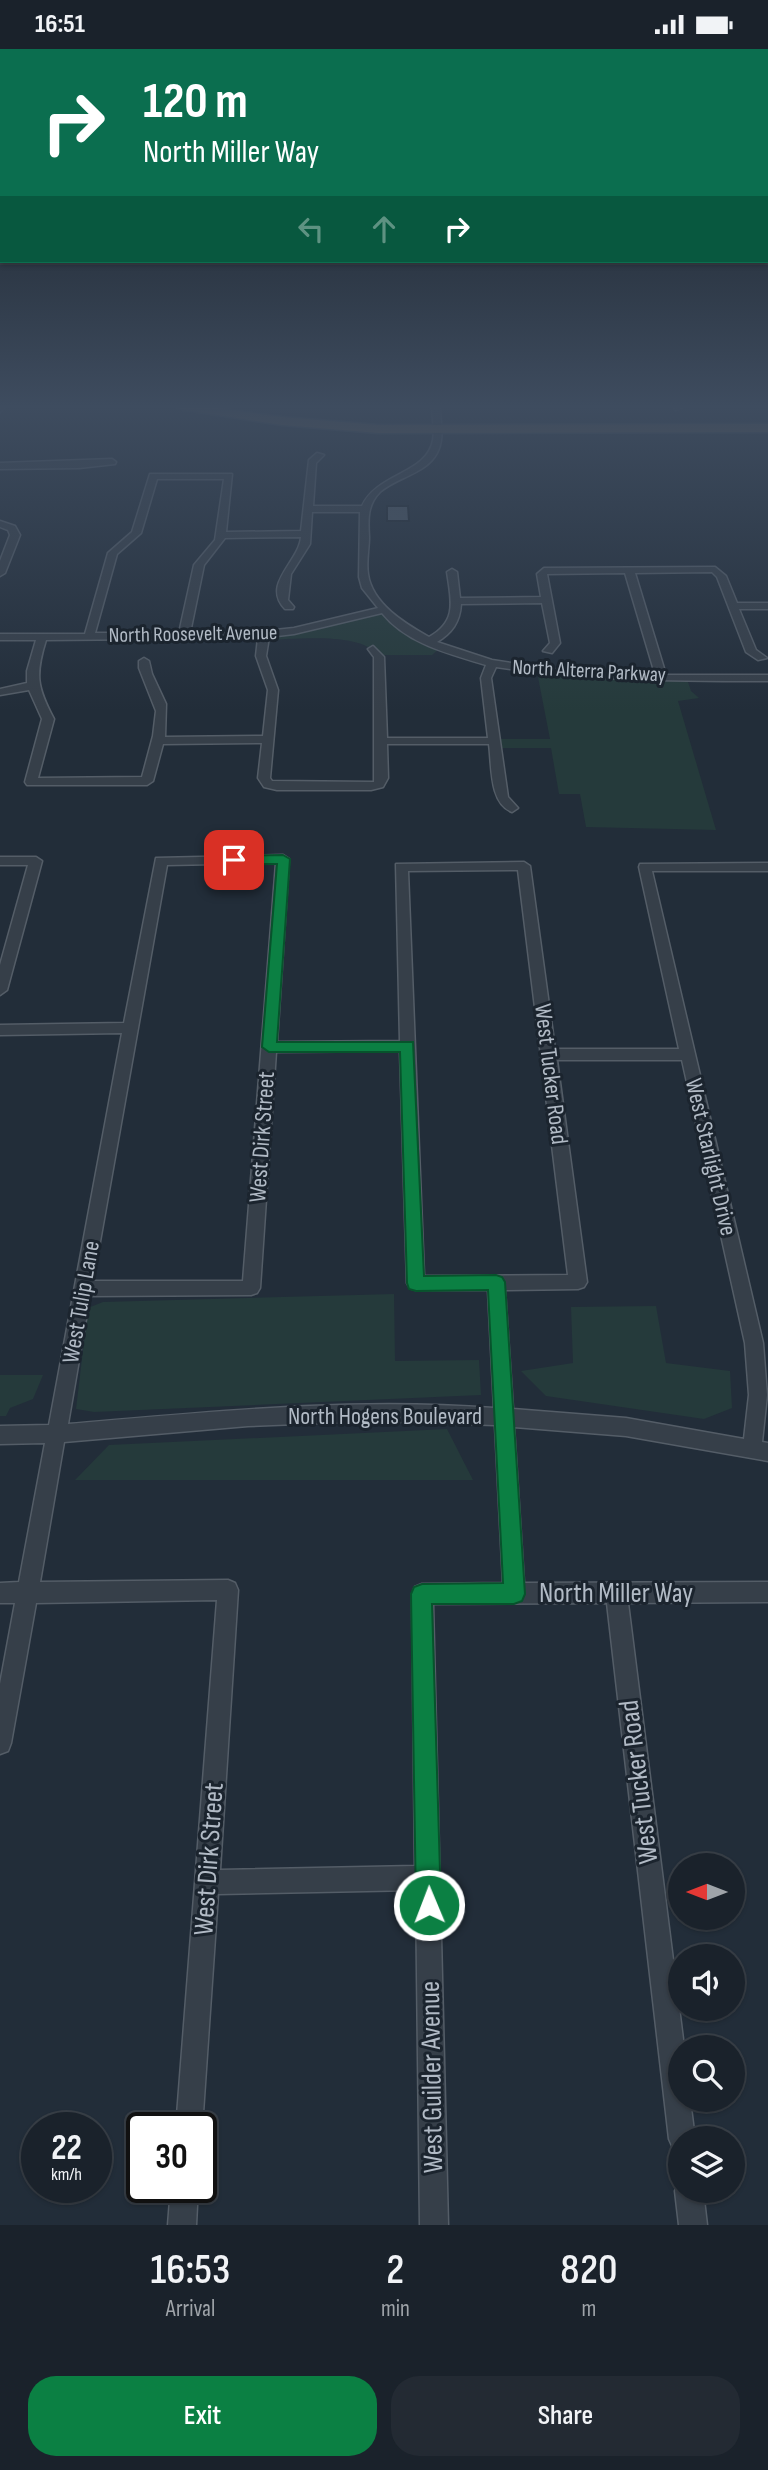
<!DOCTYPE html>
<html lang="en">
<head>
<meta charset="utf-8">
<style>
	body { margin:0; font-family:"Sofia Sans Condensed",sans-serif; background:#232a33; color:#f1f3f6; height:100vh; display:flex; flex-direction:column; font-size:26px; white-space:nowrap }
	* { box-sizing:border-box; margin:0 }
	p { font-size:23px; color:#9fa4a9 }
	.icon { flex:none; width:38px; height:38px; fill:none; stroke:currentColor; stroke-width:2; stroke-linecap:round; stroke-linejoin:round }
	.map { position:relative; height:2176px; overflow:hidden }
	.sheet { display:flex; flex-direction:column; background:#1a222b; flex:1 }
	.sheet>* { flex:none }
	.banner { position:absolute; left:0px; top:0px; width:768px; height:214px; box-shadow:0 2px 5px #0004,0 0 0 2px #383f47; background:#0b6e4f; color:#fff; overflow:hidden }
	.needle { width:46px; rotate:270deg }
	.fabs { position:absolute; left:668px; top:1804px; display:grid; gap:14px }
	.fabs a { display:grid; place-items:center; width:77px; height:77px; border-radius:50%; background:#1a222b; box-shadow:0 2px 5px #0004,0 0 0 2px #383f47; font-size:35px }
	.speed { position:absolute; left:21px; top:2063px; display:flex; gap:14px; font-size:35px; font-weight:700; text-align:center }
	.speed>* { display:grid; place-content:center; width:91px; height:91px; border-radius:50%; background:#1a222b; box-shadow:0 2px 5px #0004,0 0 0 2px #383f47; line-height:1 }
	.speed small { font-size:18px; font-weight:400 }
	.speed .limit { border:4px solid #111; border-radius:10px; background:#fff; color:#111 }
	.pin { position:absolute; display:grid; place-items:center; width:60px; height:60px; color:#fff; margin:-30px; border-radius:14px; box-shadow:0 4px 10px #0006 }
	.me { position:absolute; width:77px; margin:-38px; rotate:359deg; stroke-linejoin:round; filter:drop-shadow(0 0 5px #0008) }
	.turn { display:flex; align-items:center; gap:24px; height:147px; padding:0 28px; font-size:32px }
	.turn .icon { width:91px; height:91px; stroke-width:2.5 }
	.turn b { display:block; font-size:49px; line-height:60px }
	.lanes { display:flex; align-items:center; height:66px; padding:0 28px; background:#0003; justify-content:center; gap:35px; direction:ltr }
	.lanes .off { opacity:.35 }
	.eta { display:flex; justify-content:space-evenly; align-items:center; height:119px; text-align:center }
	.eta b { font-size:42px; font-weight:600; line-height:49px }
	.primary-button { display:flex; gap:14px; margin-top:auto; padding:14px 28px }
	.primary-button a { flex:1; height:80px; border-radius:28px; background:#0b8043; color:#fff; font-size:28px; font-weight:600; line-height:80px; text-align:center }
	.primary-button a+a { background:#232a33; color:#f1f3f6 }
	.status { display:flex; justify-content:space-between; align-items:center; height:49px; padding:0 35px; background:#1a222b; direction:ltr }
	.status svg { height:19px; fill:currentColor }
	.map>svg:first-child { display:block }
	.green { fill:#253a3b }
	.building { fill:#4b5764; stroke:#1d2630; stroke-width:2 }
	.lines { fill:none; stroke-linecap:round; stroke-linejoin:round }
	.minor-casing { stroke:#545d67; stroke-width:3 }
	.highway-casing { stroke:#414a54; stroke-width:3 }
	.minor { fill:#363f49; fill-rule:evenodd }
	.highway { fill:#6f6253; fill-rule:evenodd }
	.route { fill:#0b8043; stroke:#07532c; stroke-width:2 }
	.labels { text-anchor:middle; dominant-baseline:central; stroke-width:6; stroke-linejoin:round; paint-order:stroke }
	.far-street-label { font-size:21px; fill:#b1bac5; stroke:#1b242e }
	.street-label { font-size:24px; fill:#b1bac5; stroke:#1b242e }
	.near-street-label { font-size:28px; fill:#b1bac5; stroke:#1b242e }
</style>
</head>
<body>
<div class="status"><b>16:51</b><svg viewBox="0 0 49 12"><path d="M0 12V9h3v3zM5 12V6h3v6zM10 12V3h3v9zM15 12V0h3v12zM26 1h20v11H26zM47 4h2v5h-2z"/></svg></div>
<div class="map">
<svg width="768" height="2176" viewBox="0 0 768 2176">
	<rect width="100%" height="100%" fill="#222d39"/>
	<g class="green">
		<path d="M 383,561 L 441,598 L 432,606 L 378,606 C 359,582 293,591 263,591 L 264,586 Z"/>
		<polygon points="537,623 686,627 691,642 699,649 678,652 716,781 586,778 580,745 559,745 551,699 495,699 494,690 550,690"/>
		<polygon points="394,1245 395,1312 479,1311 481,1346 94,1363 76,1360 88,1259 103,1253"/>
		<polygon points="656,1257 666,1314 730,1322 732,1359 704,1370 546,1347 521,1322 573,1314 571,1258"/>
		<polygon points="0,1326 43,1326 33,1350 10,1359 6,1367 0,1367"/>
		<polygon points="447,1380 473,1431 75,1431 109,1396"/>
	</g>
	<polygon class="building" points="387,457 408,457 409,472 387,472"/>
	<g class="lines">
		<defs>
			<g id="minor">
				<polygon points="0,357 6,357 0,363"/>
				<path d="M 432,357 L 440,357 C 440,373 445,389 437,404 C 426,425 397,428 380,443 C 367,456 368,471 369,488 C 369,500 366,513 368,525 C 372,555 406,575 429,588 C 458,572 451,551 447,523 L 452,520 L 457,523 L 460,549 L 541,548 L 537,525 L 544,519 L 715,518 L 726,527 L 737,554 L 768,554 L 768,560 L 739,560 L 756,601 L 767,609 L 758,611 L 746,603 L 717,528 L 712,523 L 635,524 L 666,626 L 768,626 L 768,632 C 677,632 587,632 496,618 L 491,629 L 508,748 L 518,759 L 512,763 C 489,754 492,717 489,695 L 387,695 L 388,729 L 383,738 L 371,741 L 277,741 L 264,738 L 258,729 L 262,694 L 163,695 L 153,732 L 147,736 L 27,736 L 25,733 L 42,670 L 29,641 L 0,646 L 0,640 L 27,634 L 27,622 L 36,591 L 0,591 L 0,585 L 85,585 L 108,504 L 132,483 L 150,425 L 232,425 L 226,483 L 301,482 L 309,411 L 317,404 L 324,406 L 316,414 L 313,457 L 362,457 C 377,424 427,425 433,391 C 435,380 432,368 432,357 ZM 157,430 L 224,430 L 215,491 L 194,516 L 179,584 L 95,584 L 117,505 L 141,484 ZM 312,463 L 360,463 L 359,528 L 362,539 L 378,559 L 294,579 L 248,584 L 190,584 L 204,516 L 225,489 L 301,488 C 299,513 261,535 285,560 L 293,560 L 294,558 L 288,551 L 291,525 L 310,495 ZM 625,524 L 655,625 L 549,620 L 492,611 L 437,593 C 452,584 460,573 461,555 L 542,554 L 550,594 L 543,602 L 552,604 L 560,594 L 547,525 ZM 382,564 C 407,595 450,605 486,616 L 481,629 L 488,689 L 387,689 L 384,608 L 373,597 L 368,600 L 374,608 L 374,733 L 272,732 L 270,729 L 278,641 L 266,607 L 269,588 L 294,585 ZM 258,589 L 256,607 L 268,641 L 263,687 L 165,688 L 166,655 L 152,625 L 149,612 L 144,609 L 139,612 L 139,619 L 156,662 L 153,687 L 142,728 L 38,729 L 54,670 C 37,638 35,626 46,591 Z"/>
				<polygon points="674,357 682,357 682,359 675,361"/>
				<polygon points="112,410 116,413 115,415 79,419 0,420 0,414"/>
				<polygon points="0,472 15,477 20,486 5,524 0,527 0,512 10,486 8,481 0,478"/>
				<path d="M 283,806 L 289,810 L 277,993 L 400,992 L 396,815 L 524,813 L 530,817 L 555,1000 L 679,1000 L 639,818 L 640,815 L 768,814 L 768,822 L 652,822 L 763,1294 L 767,1346 L 762,1393 L 768,1394 L 768,1412 L 626,1387 L 514,1378 L 524,1534 L 768,1533 L 768,1553 L 628,1554 L 684,1998 L 681,1998 L 681,2051 L 690,2051 L 695,2090 L 681,2090 L 681,2103 L 673,2099 L 669,2090 L 607,1554 L 433,1555 L 448,2176 L 420,2176 L 416,1841 L 218,1845 L 202,2079 L 201,2081 L 201,2079 L 176,2079 L 217,1551 L 36,1554 L 11,1694 L 8,1702 L 0,1705 L 0,1635 L 15,1554 L 0,1554 L 0,1534 L 19,1533 L 45,1394 L 0,1395 L 0,1377 L 49,1376 L 122,984 L 0,986 L 0,976 L 124,974 L 156,809 ZM 276,814 L 243,1232 L 93,1232 L 167,816 ZM 518,821 L 568,1226 L 424,1227 L 408,822 ZM 400,1002 L 407,1234 L 410,1239 L 416,1241 L 488,1241 L 494,1359 C 351,1348 210,1363 68,1375 L 90,1247 L 251,1246 L 257,1244 L 260,1239 L 276,1003 ZM 557,1011 L 682,1011 L 745,1294 L 749,1346 L 744,1390 L 626,1369 L 513,1360 L 505,1241 L 578,1240 L 584,1238 L 587,1233 ZM 373,1372 L 495,1376 L 503,1534 L 422,1535 L 415,1538 L 412,1545 L 415,1817 L 220,1821 L 238,1541 L 235,1534 L 228,1531 L 40,1533 L 64,1393 L 248,1377 Z"/>
				<polygon points="0,808 36,808 42,812 7,941 0,946 0,916 28,816 0,816"/>
				<polygon points="679,2132 681,2142 703,2142 707,2176 679,2176 675,2142"/>
				<polygon points="171,2138 198,2138 196,2176 168,2176"/>
			</g>
			<polygon id="highway" points="173,357 202,357 282,368 378,376 768,375 768,383 378,384 282,376 179,360"/>
		</defs>
		<use href="#minor" class="minor-casing"/>
		<use href="#highway" class="highway-casing"/>
		<use href="#minor" class="minor"/>
		<use href="#highway" class="highway"/>
	</g>
	<linearGradient id="sky" x2="0" y2="1"><stop stop-color="#13191f"/><stop offset="0.54" stop-color="#3e4c5f"/><stop offset="1" stop-color="#3e4c5f" stop-opacity="0"/></linearGradient>
	<rect width="768" height="662" fill="url(#sky)"/>
	<polygon class="route" points="283,806 290,810 277,993 413,993 424,1227 496,1226 502,1228 505,1233 525,1545 522,1552 514,1555 432,1555 441,1856 437,1865 429,1868 420,1865 416,1856 411,1545 414,1538 422,1535 503,1534 488,1241 416,1242 409,1240 407,1234 400,1003 269,1003 262,998 277,815 234,815 228,811 234,807"/>
	<g class="labels">
		<g class="far-street-label">
			<text transform="translate(193 585) rotate(-1)">North Roosevelt Avenue</text>
			<text transform="translate(589 622) rotate(3)">North Alterra Parkway</text>
		</g>
		<g class="street-label">
			<text transform="translate(551 1025) rotate(83)">West Tucker Road</text>
			<text transform="translate(262 1088) rotate(-86)">West Dirk Street</text>
			<text transform="translate(711 1108) rotate(77)">West Starlight Drive</text>
			<text transform="translate(81 1253) rotate(-80)">West Tulip Lane</text>
			<text x="385" y="1367">North Hogens Boulevard</text>
		</g>
		<g class="near-street-label">
			<text x="616" y="1544">North Miller Way</text>
			<text transform="translate(639 1733) rotate(-97)">West Tucker Road</text>
			<text transform="translate(209 1810) rotate(-86)">West Dirk Street</text>
			<text transform="translate(432 2028) rotate(-91)">West Guilder Avenue</text>
		</g>
	</g>
</svg>
<div class="fabs">
<a><svg class="needle" viewBox="-14 -14 28 28"><path d="M0-13l5 13h-10z" fill="#e53935"/><path d="M0 13l5-13h-10z" fill="#9fa4a9"/></svg></a>
<a><svg class="icon" aria-label="sound" viewBox="0 0 24 24"><path d="M4 9h4l5-4v14l-5-4H4zM17 9q2 3 0 6"/></svg></a>
<a><svg class="icon" aria-label="search" viewBox="0 0 24 24"><circle cx="10" cy="10" r="6"/><path d="M15 15l6 6"/></svg></a>
<a><svg class="icon" aria-label="layers" viewBox="0 0 24 24"><path d="M12 4l9 5-9 5-9-5zM3 14l9 5 9-5"/></svg></a>
</div>
<div class="speed"><div>22<small>km/h</small></div><div class="limit">30</div></div>
<div class="pin" style="left:234px;top:811px;background:#d93025"><svg class="icon" aria-label="arrive" viewBox="0 0 24 24"><path d="M6 21V4h12l-3 4 3 4H6"/></svg></div>
<svg class="me" style="left:429px;top:1856px" viewBox="-20 -20 40 40"><circle r="17" fill="#0b8043" stroke="#fff" stroke-width="3"/><path d="M0-11L8 9 0 5-8 9z" fill="#fff"/></svg>
<div class="banner">
<div class="turn"><svg class="icon" aria-label="right" viewBox="0 0 24 24"><path d="M7 20v-9h11M14 6l5 5-5 5"/></svg><div><b>120 m</b>North Miller Way</div></div>
<div class="lanes"><svg class="icon off" aria-label="left" viewBox="0 0 24 24"><path d="M17 20v-9H6M10 6l-5 5 5 5"/></svg><svg class="icon off" aria-label="ahead" viewBox="0 0 24 24"><path d="M12 20V5M6 11l6-6 6 6"/></svg><svg class="icon" aria-label="right" viewBox="0 0 24 24"><path d="M7 20v-9h11M14 6l5 5-5 5"/></svg></div>
</div>
</div>
<section class="sheet">
<div class="eta">
<div><b>16:53</b><p>Arrival</p></div>
<div><b>2</b><p>min</p></div>
<div><b>820</b><p>m</p></div>
</div>
<div class="primary-button"><a>Exit</a><a>Share</a></div>
</section>
</body>
</html>
